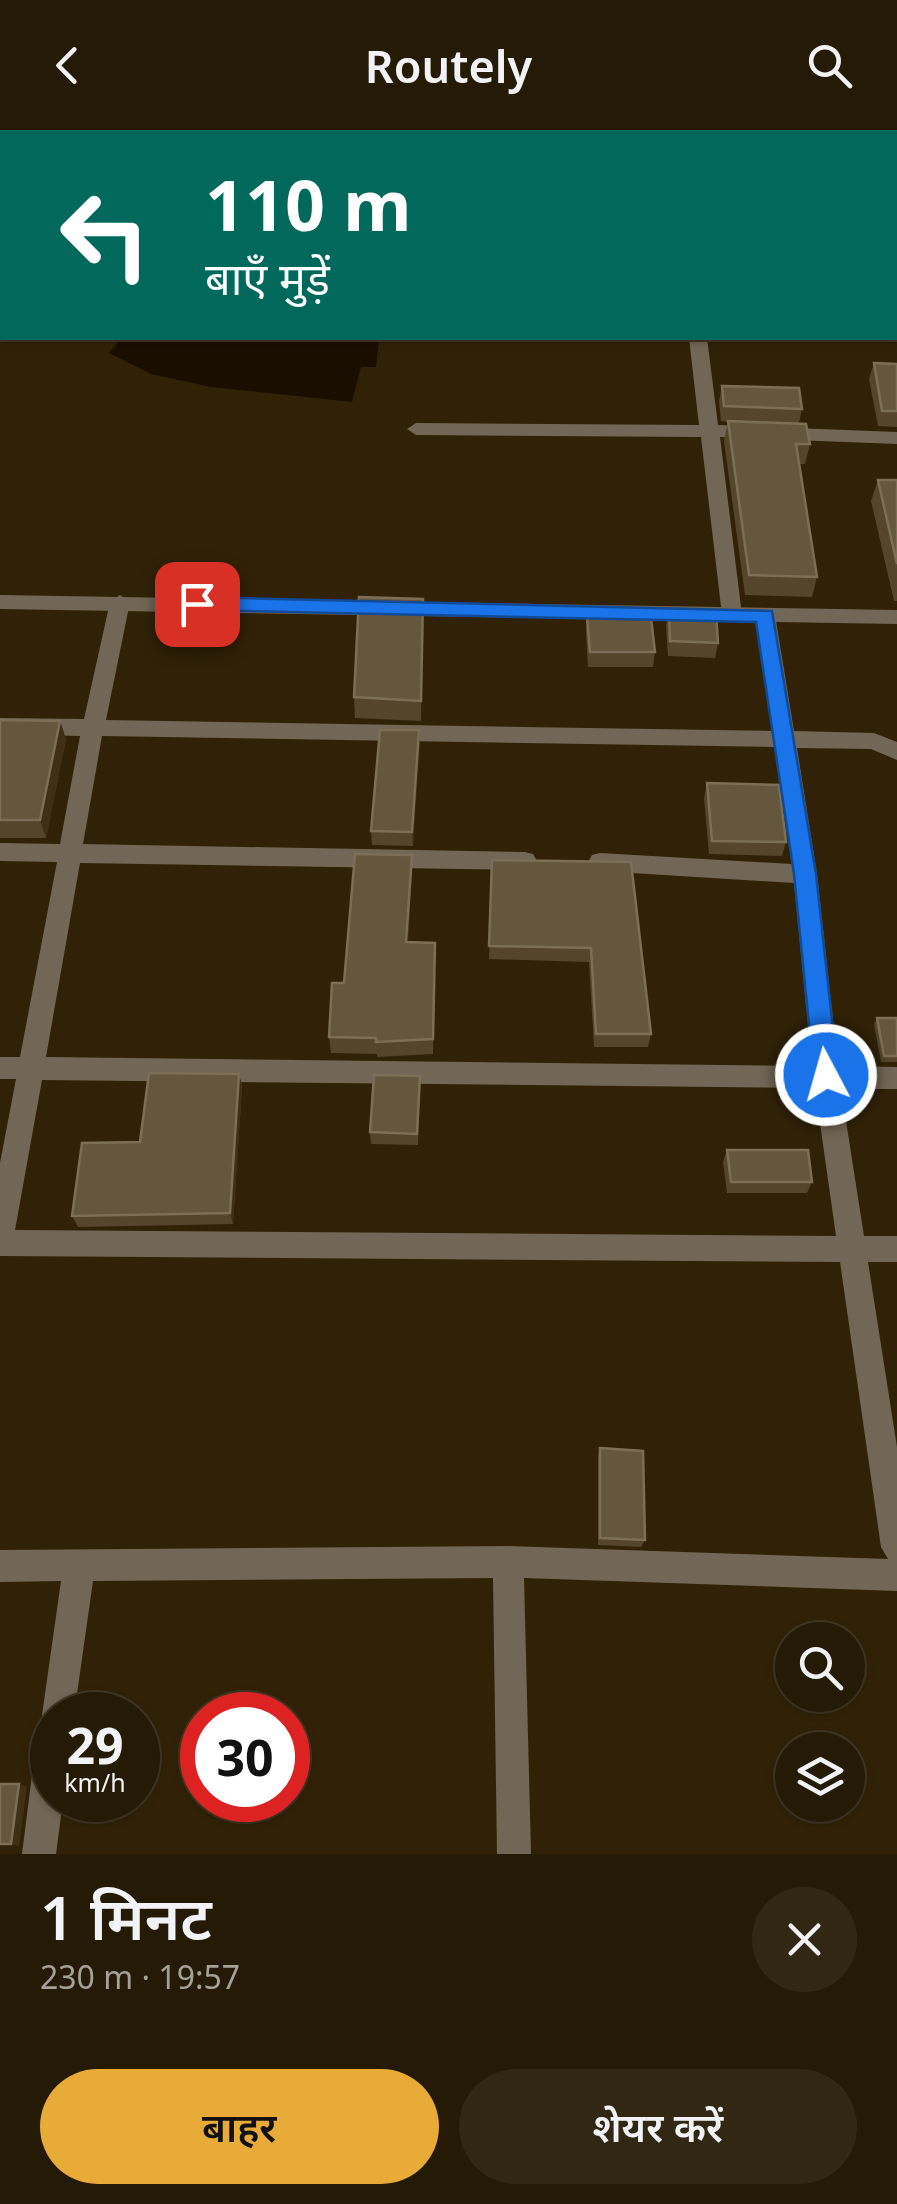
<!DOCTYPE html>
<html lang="hi">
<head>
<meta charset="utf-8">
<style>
	body { margin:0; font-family:"Noto Sans","Noto Sans Devanagari",sans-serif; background:#312713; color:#f1f3f6; height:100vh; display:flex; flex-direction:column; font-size:38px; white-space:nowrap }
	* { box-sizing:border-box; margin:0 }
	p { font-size:32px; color:#a3a19a }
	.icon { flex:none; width:55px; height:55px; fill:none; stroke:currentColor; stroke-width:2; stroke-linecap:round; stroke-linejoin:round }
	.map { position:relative; height:1724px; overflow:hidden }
	.drawer { display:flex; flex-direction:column; background:#251a05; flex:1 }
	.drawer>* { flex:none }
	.hud { position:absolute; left:0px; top:0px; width:898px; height:210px; box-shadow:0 2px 8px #0004,0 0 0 2px #423827; background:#00695c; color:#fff; overflow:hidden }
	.tools { position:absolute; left:775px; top:1492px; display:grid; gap:20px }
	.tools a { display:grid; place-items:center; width:90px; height:90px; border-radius:50%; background:#251a05; box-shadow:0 2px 8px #0004,0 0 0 2px #423827; font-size:50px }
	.speed { position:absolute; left:30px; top:1562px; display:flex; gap:20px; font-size:50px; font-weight:700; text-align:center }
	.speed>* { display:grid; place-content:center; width:130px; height:130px; border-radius:50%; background:#251a05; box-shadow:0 2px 8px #0004,0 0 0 2px #423827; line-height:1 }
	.speed small { font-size:25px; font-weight:400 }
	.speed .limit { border:15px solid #d22; background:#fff; color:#111 }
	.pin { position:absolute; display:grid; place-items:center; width:85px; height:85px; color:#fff; margin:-42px; border-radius:20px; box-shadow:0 5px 15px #0006 }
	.me { position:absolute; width:110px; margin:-55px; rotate:354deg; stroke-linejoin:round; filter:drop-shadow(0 0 8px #0008) }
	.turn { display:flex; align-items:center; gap:35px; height:210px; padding:0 40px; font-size:45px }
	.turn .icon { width:130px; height:130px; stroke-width:2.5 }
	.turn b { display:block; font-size:70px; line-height:85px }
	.round { display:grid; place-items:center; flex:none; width:105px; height:105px; border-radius:52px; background:#312713 }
	.summary { display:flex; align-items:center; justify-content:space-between; height:170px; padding:0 40px }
	h1 { font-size:60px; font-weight:600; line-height:75px }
	.primary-button { display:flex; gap:20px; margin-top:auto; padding:20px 40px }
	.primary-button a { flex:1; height:115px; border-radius:60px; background:#e9ab37; color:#111; font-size:40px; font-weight:600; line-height:115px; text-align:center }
	.primary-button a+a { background:#312713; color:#f1f3f6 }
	header { display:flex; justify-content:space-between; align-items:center; height:130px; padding:0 40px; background:#251a05; font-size:45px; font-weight:600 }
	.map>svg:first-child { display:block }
	.water { fill:#1a0e00 }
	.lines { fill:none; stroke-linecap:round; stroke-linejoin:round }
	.minor { fill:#726756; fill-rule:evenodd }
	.tertiary { fill:#726756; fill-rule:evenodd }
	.wall { fill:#54452b }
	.shaded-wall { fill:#3f2f15 }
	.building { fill:#65563e; stroke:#7c6e57; stroke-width:2.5 }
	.route { fill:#1a73e8; stroke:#114b97; stroke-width:2.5 }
</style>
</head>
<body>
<header><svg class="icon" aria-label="back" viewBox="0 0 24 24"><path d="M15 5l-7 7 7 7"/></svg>Routely<svg class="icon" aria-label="search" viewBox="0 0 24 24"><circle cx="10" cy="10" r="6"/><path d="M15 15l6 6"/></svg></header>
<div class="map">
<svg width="897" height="1724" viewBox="0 0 897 1724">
	<rect width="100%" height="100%" fill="#312207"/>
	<polygon class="water" points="121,208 379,208 376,237 361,237 352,272 211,257 151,244 109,223"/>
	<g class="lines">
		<g class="minor">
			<polygon points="122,0 138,0 138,2 123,2"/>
			<polygon points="664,0 680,0 680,2 665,2"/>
			<polygon points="856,0 872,0 872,2 857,2"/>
			<rect x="895" y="32" width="2" height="10"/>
			<rect x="0" y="64" width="2" height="10"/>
			<rect x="895" y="76" width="2" height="10"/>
			<rect x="895" y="117" width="2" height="18"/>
			<rect x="0" y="142" width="2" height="10"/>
			<polygon points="689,208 707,208 718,295 897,302 897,314 720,307 742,485 739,490 732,492 722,485 701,307 416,305 407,299 416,293 699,295"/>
			<path d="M 120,465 L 130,472 L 106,590 L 772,601 L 755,485 L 765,478 L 775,485 L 794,601 L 874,603 L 897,612 L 897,630 L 871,619 L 797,618 L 817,744 L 838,936 L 897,937 L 897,959 L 841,959 L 864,1106 L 897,1106 L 897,1132 L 868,1132 L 897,1317 L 897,1461 L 524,1448 L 531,1724 L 497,1724 L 493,1448 L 93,1451 L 74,1585 L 52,1585 L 52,1599 L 46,1597 L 42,1585 L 61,1451 L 0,1452 L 0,1420 L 508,1416 L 888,1429 L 881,1417 L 840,1132 L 0,1126 L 0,1033 L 16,949 L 0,949 L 0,927 L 20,927 L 57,732 L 0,731 L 0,713 L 60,714 L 80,606 L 0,604 L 0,588 L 84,589 L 110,472 ZM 102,606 L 774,617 L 792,734 L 600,723 L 592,725 L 588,732 L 592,739 L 600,741 L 794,753 L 812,936 L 46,927 L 80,733 L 525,740 L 533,738 L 537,731 L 533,724 L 525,722 L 83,714 ZM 42,950 L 815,958 L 836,1106 L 15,1100 Z"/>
			<polygon points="52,1604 52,1670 63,1670 56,1724 22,1724 35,1621 40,1609"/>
		</g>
		<polygon class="tertiary" points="0,465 897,480 897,494 0,479"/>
	</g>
	<g class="wall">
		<polygon points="0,0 23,0 22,2 2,2 2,32 0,32"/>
		<polygon points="874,233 897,234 897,297 878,296 869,249"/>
		<polygon points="722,256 802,279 799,293 810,314 805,334 799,334 817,447 812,467 745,465 724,311 728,292 721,291 719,271"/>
		<polygon points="878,350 897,350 897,471 894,471 871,371"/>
		<polygon points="423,469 421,591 355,588 354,567"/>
		<polygon points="669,481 718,513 715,528 668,526 666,496"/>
		<polygon points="587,488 655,522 653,537 588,537 586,503"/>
		<polygon points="0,590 60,591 66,609 46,708 0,708"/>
		<polygon points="419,600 413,716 372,715 371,701"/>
		<polygon points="707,653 786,712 782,726 709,724 704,668"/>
		<polygon points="412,725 412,742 408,812 435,829 433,924 377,927 377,924 331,923 329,907 344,853"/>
		<polygon points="492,730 631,732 651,904 648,917 594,917 589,832 489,829"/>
		<polygon points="877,888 897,888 897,932 881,932 874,894"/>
		<polygon points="239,944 242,956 233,1094 78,1097 72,1086 140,1012"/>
		<polygon points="420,946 418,1015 371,1014 370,1002"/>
		<polygon points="727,1020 812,1052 807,1063 727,1063 723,1032"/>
		<polygon points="600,1318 645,1410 641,1417 598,1415 598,1326"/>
	</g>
	<g class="shaded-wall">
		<polygon points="60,591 66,609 46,708 40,690"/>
		<polygon points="419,600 420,615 413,716 412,702"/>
		<polygon points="412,725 412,742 407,829 406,812"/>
		<polygon points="239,944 242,956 233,1094 230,1083"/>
		<polygon points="19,1654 27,1657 19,1716 11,1714"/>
	</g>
	<g class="building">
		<polygon points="0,0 15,0 14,2 2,2 2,16 0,16"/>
		<polygon points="874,233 897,234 897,281 882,281"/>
		<polygon points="722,256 799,258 802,279 724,276"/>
		<polygon points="728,291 806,294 810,314 796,314 817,447 749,445"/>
		<polygon points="878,350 897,350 897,434"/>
		<polygon points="359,467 423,469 421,571 354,567"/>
		<polygon points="669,481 716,483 718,513 670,511"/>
		<polygon points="587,488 651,488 655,522 590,522"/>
		<polygon points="0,590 60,591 40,690 0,690"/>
		<polygon points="380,600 419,600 412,702 371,701"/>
		<polygon points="707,653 779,655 786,712 712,711"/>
		<polygon points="355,724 412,725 406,812 435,813 433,909 376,912 376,908 329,907 332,853 344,853"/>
		<polygon points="492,730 631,732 651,904 596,904 591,818 489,816"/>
		<polygon points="877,888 897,888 897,926 884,926"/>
		<polygon points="149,943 239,944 230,1083 72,1086 82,1013 140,1012"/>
		<polygon points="374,945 420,946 417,1004 370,1002"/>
		<polygon points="727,1020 808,1020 812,1052 731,1052"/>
		<polygon points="600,1318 643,1321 645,1410 600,1408"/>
		<polygon points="0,1654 19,1654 11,1714 0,1714"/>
	</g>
	<polygon class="route" points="197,467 772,481 816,744 838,945 835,952 826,956 818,952 814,945 794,744 756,492 197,480 187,474"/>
</svg>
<div class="tools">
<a><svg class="icon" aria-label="search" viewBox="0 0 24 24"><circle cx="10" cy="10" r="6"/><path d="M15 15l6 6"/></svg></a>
<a><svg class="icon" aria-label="layers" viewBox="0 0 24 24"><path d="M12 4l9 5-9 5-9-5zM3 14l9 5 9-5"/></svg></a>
</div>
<div class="speed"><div>29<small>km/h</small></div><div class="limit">30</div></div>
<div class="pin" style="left:197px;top:474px;background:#d93025"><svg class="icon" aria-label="arrive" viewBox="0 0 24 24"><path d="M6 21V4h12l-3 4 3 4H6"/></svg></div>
<svg class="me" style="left:826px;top:945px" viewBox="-20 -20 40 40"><circle r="17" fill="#1a73e8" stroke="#fff" stroke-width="3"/><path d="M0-11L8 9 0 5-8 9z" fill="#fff"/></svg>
<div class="hud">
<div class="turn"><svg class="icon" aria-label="left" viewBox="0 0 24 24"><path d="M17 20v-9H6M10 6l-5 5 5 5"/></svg><div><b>110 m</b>बाएँ मुड़ें</div></div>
</div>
</div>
<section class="drawer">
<div class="summary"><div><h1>1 मिनट</h1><p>230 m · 19:57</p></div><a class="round"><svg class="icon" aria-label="close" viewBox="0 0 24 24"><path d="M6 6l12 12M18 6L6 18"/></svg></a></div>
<div class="primary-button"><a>बाहर</a><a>शेयर करें</a></div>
</section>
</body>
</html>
